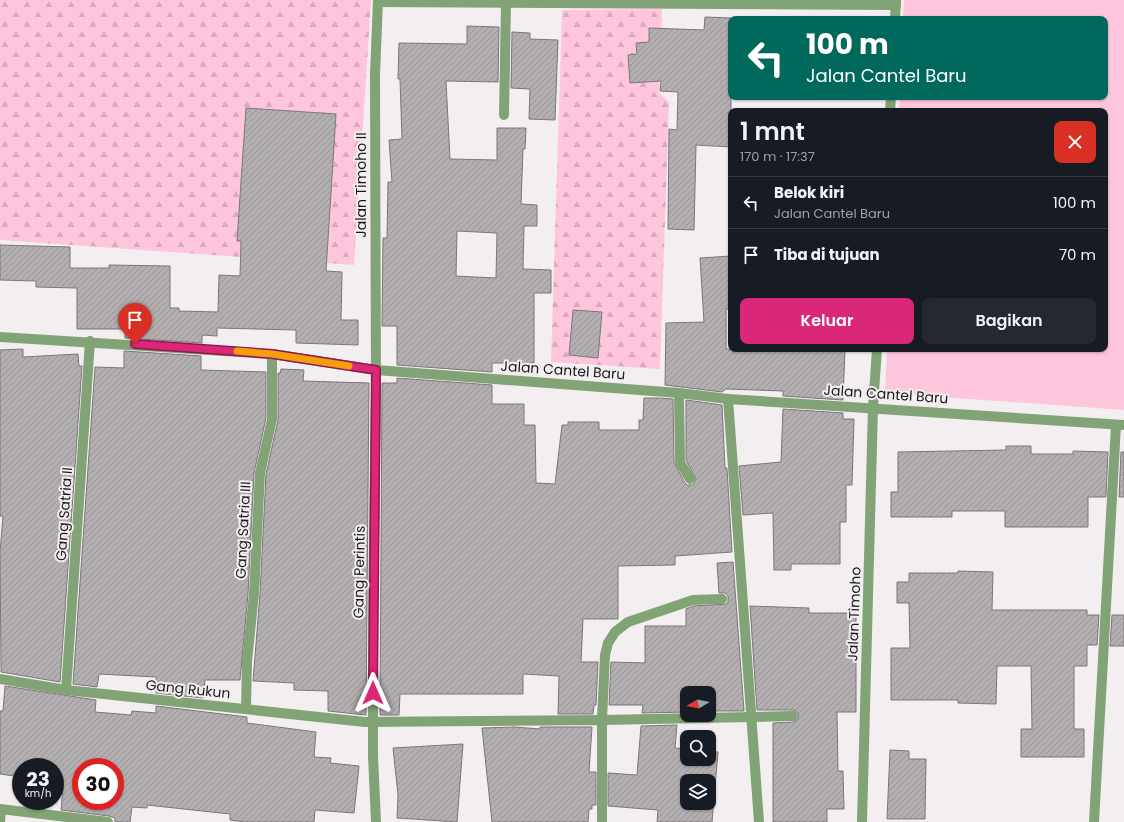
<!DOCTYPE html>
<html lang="id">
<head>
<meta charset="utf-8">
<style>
	body { margin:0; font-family:Poppins,sans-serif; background:#242831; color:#f1f3f6; height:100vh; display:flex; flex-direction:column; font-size:15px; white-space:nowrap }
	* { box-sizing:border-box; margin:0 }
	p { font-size:13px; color:#9ea1a6 }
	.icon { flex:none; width:22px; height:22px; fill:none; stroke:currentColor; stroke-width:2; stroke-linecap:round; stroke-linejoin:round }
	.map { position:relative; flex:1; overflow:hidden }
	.details { position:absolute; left:728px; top:108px; width:380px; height:244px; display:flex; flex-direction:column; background:#171b24; border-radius:8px; box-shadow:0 1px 3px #0004 }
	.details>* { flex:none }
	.banner { position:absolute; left:728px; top:16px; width:380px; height:84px; border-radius:8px; box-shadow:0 1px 3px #0004; background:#00695c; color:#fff; overflow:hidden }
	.needle { width:26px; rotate:260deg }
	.controls { position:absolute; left:680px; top:686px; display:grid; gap:8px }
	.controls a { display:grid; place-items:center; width:36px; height:36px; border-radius:8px; background:#171b24; box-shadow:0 1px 3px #0004; font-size:20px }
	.speed { position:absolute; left:12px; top:758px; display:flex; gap:8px; font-size:20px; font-weight:700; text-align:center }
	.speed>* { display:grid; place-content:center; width:52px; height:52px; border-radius:50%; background:#171b24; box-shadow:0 1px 3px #0004; line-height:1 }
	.speed small { font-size:10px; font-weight:400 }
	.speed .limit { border:6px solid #d22; background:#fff; color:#111 }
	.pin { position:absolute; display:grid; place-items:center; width:34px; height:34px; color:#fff; margin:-41px -17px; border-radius:50% 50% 50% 0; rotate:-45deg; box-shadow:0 0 4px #0007 }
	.pin .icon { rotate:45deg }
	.me { position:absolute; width:44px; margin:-22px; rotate:0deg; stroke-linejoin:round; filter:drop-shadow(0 0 3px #0008) }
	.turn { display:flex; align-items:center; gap:14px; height:84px; padding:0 12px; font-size:18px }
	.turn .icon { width:52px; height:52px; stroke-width:2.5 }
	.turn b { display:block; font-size:28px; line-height:34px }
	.round { display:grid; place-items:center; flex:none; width:42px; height:42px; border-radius:8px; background:#242831 }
	.overview { display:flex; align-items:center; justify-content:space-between; height:68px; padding:0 12px }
	h1 { font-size:24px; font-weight:600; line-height:30px }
	.button { display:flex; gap:8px; margin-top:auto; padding:8px 12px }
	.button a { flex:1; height:46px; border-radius:8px; background:#db2777; color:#fff; font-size:16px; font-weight:600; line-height:46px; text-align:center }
	.button a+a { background:#242831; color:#f1f3f6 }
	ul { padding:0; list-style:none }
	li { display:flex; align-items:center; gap:12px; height:52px; padding:0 12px; border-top:1px solid #363941 }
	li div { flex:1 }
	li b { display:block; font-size:15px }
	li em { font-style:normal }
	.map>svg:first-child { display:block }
	.grass { fill:#ffc5dd }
	.forest { fill:url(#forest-firs) }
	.building { fill:url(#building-hatch); stroke:#7b7779; fill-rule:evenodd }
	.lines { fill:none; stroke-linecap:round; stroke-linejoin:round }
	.service { stroke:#81a375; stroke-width:10 }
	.minor { stroke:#81a375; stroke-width:10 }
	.tertiary { stroke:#81a375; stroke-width:10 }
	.route-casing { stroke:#8e194d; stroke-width:10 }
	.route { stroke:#db2777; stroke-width:7 }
	.slow { stroke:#f59e0b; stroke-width:7 }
	.labels { text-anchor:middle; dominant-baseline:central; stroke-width:4; stroke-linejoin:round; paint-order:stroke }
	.street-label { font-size:14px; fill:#1a1919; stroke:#f3eff1 }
</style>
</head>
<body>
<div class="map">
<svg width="1124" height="822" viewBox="0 0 1124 822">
	<defs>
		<pattern id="forest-firs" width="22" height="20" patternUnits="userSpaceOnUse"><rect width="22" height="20" fill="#ffc5dd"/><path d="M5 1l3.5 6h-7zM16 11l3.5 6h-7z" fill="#daa9bd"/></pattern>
		<pattern id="building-hatch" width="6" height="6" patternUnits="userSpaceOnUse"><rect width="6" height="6" fill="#b3afb1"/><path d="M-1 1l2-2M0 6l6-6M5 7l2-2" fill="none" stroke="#999698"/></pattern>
	</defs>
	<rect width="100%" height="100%" fill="#f3eff1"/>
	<polygon class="grass" points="904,0 1124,0 1124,410 885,393 887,349 1105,349 1105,111 899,111 900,97 1105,97 1105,19 903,19"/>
	<g class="forest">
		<polygon points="0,0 371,0 354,265 0,240"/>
		<polygon points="662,9 659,93 669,102 660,369 551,362 562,10"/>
	</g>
	<g class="building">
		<polygon points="705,17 731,18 731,147 696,145 694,230 668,229 669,129 677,130 678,92 660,91 661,81 630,83 628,55 637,54 636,43 649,42 649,28 704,30"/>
		<path d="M 467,26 L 499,27 L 498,82 L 446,81 L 450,159 L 497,160 L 497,128 L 526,128 L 525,149 L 523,149 L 521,204 L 537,205 L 537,226 L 524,226 L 523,269 L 551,270 L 551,293 L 534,293 L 534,363 L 492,363 L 492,372 L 397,365 L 397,326 L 382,326 L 383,238 L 387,238 L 388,182 L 392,182 L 389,140 L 402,139 L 400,79 L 398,79 L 399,43 L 467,44 ZM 457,231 L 497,233 L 496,278 L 456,276 Z"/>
		<polygon points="512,32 530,33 530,39 558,40 555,120 529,119 530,89 511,88"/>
		<polygon points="246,108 336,114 326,271 342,272 341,320 358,320 358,345 296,343 296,330 217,328 217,336 202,335 202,343 125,338 125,329 77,329 77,288 36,287 36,281 0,280 0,245 70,247 70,268 109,268 109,265 170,266 170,308 179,308 179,311 218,312 219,275 240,276 241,241 237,241"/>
		<polygon points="731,256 731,309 726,309 726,349 845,349 843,400 783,396 783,391 726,389 722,392 665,385 666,323 704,322 700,258"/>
		<polygon points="573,310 602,312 598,358 569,355"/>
		<polygon points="23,349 23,357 78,354 79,366 82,366 60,682 1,672 0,552 3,516 0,516 0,350"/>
		<polygon points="124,351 201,356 201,370 266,372 266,418 254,473 248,594 240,680 205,680 203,698 156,693 156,677 99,674 97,687 73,684 95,367 124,368"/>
		<polygon points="281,369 304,370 303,381 369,383 366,715 328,711 328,691 294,690 294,683 253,681 260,594 266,474 278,420 278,373 280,373"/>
		<polygon points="397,378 492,385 492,404 524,404 524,425 535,425 536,483 555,484 562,425 568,425 568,422 599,422 599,430 639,430 639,420 643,420 644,398 658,398 673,399 674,462 685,483 687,485 693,485 696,479 686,460 686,400 722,405 725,468 727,468 732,552 675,556 675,565 618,566 618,619 583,619 581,662 598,662 596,705 594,705 593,714 558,714 559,676 523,674 523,694 400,694 399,715 380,715 382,383 397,383"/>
		<polygon points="783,409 843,413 843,419 854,419 852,485 846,485 846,522 840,522 840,564 791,564 791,570 774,570 773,513 743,515 739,466 781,462"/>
		<polygon points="1006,446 1031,446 1031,454 1073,454 1073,451 1108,452 1106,497 1088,497 1088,527 1005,527 1005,511 952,511 952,517 891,517 891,492 898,492 898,452 1006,450"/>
		<polygon points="1121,452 1124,452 1124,497 1119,497"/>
		<polygon points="733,562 744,711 709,711 709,693 687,693 687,712 642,713 643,705 609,705 611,662 645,663 645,626 686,626 686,609 694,606 726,604 728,602 728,596 725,593 719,593 717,563"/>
		<polygon points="958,571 993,572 992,610 1087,610 1087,615 1099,615 1097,645 1087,645 1087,666 1074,666 1074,729 1084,729 1084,757 1021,757 1021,729 1032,729 1031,666 997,666 996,704 958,703 958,700 891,700 891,648 910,648 909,603 897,603 897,582 909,582 909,573 958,573"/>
		<polygon points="750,606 809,608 809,613 856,613 856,712 837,712 838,771 843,771 844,809 827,809 827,822 773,822 773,723 794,722 798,719 799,715 796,711 793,710 757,710"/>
		<polygon points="1112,615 1124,615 1124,646 1110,646"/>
		<path d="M 5,686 L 96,700 L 95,712 L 131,715 L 132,711 L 156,713 L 156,706 L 247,717 L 247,723 L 316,732 L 314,757 L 331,758 L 330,763 L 359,766 L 354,813 L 315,810 L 314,822 L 244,822 L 230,820 L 230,814 L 147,805 L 147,808 L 132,807 L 130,822 L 115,822 L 115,818 L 109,816 L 61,810 L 63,787 L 55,786 L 55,767 L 21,767 L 21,777 L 0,774 L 0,711 L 3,711 ZM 81,767 L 115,767 L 115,801 L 81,801 Z"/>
		<path d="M 677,725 L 675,748 L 687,749 L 687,759 L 709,759 L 709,751 L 718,752 L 712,822 L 657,822 L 658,810 L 608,806 L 608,773 L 637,775 L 641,726 ZM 687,781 L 709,781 L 709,803 L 687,803 Z"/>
		<polygon points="515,727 540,729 540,727 592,727 589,772 596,772 596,805 592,805 592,809 589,809 588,822 492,822 482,728"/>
		<polygon points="463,744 457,822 397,818 398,795 393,748"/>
		<polygon points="890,750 909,751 909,759 926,759 925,819 887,819"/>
	</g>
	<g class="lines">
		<polyline class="service" points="752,717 793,716"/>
		<g class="minor">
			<polyline points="378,2 896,5"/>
			<polyline points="895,19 896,0"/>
			<polyline points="890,111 891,97"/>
			<polyline points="504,115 506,3"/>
			<polyline points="679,393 680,462 690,479"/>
			<polyline points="728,399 759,822"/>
			<polyline points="873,407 877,349"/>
			<polyline points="722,599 693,600 628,622 615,632 608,643 605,655 602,720 752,717"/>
			<polyline points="0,679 66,690 365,722 602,720 602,822"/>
			<polyline points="66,690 90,341"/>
			<polyline points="246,709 247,661 254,594 260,473 272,419 272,354"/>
			<polyline points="0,809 108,822"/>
			<polyline points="0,822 1,809"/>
			<polyline points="376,822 373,756 373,608 376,395 375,75 378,0"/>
			<polyline points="1094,822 1116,425"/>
		</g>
		<g class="tertiary">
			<polyline points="0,337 272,354 376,370 679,393 728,399 1124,425"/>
			<polyline points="862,822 873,407"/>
		</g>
	</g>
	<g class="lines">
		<defs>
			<polyline id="route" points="135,344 272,354 376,370 373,693"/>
		</defs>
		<use href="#route" class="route-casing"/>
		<use href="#route" class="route"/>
		<polyline class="slow" points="237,351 272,354 349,366"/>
	</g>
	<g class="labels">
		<g class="street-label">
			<text transform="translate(361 185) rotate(-90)">Jalan Timoho II</text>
			<text transform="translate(563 370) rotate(4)">Jalan Cantel Baru</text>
			<text transform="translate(886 394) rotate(4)">Jalan Cantel Baru</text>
			<text transform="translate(64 514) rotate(-86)">Gang Satria II</text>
			<text transform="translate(243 530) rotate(-87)">Gang Satria III</text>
			<text transform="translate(359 572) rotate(-89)">Gang Perintis</text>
			<text transform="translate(854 614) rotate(-88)">Jalan Timoho</text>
			<text transform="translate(188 689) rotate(6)">Gang Rukun</text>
		</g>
	</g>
</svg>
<div class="controls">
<a><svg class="needle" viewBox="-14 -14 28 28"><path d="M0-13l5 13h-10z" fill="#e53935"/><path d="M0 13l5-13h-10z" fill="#9ea1a6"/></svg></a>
<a><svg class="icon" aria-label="search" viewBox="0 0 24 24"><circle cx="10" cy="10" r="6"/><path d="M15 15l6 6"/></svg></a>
<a><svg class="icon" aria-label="layers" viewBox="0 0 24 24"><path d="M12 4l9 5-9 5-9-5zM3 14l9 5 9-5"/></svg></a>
</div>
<div class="speed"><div>23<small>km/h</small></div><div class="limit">30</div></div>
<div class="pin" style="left:135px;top:344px;background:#d93025"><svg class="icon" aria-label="arrive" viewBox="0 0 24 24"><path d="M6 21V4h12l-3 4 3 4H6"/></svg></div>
<svg class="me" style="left:373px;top:693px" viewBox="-20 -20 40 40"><path d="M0-17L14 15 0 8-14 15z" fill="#db2777" stroke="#fff" stroke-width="4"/></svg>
<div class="banner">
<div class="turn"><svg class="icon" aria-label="left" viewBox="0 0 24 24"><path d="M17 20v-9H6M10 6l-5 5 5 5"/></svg><div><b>100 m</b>Jalan Cantel Baru</div></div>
</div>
<section class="details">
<div class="overview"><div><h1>1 mnt</h1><p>170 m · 17:37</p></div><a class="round" style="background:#d93025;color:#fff"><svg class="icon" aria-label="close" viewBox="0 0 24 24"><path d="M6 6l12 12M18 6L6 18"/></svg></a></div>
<ul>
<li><svg class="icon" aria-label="left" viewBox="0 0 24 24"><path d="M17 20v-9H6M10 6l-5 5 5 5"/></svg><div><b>Belok kiri</b><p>Jalan Cantel Baru</p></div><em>100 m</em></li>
<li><svg class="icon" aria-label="arrive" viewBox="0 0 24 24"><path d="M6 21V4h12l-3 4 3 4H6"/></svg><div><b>Tiba di tujuan</b></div><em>70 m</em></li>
</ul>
<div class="button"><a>Keluar</a><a>Bagikan</a></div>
</section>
</div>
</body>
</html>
